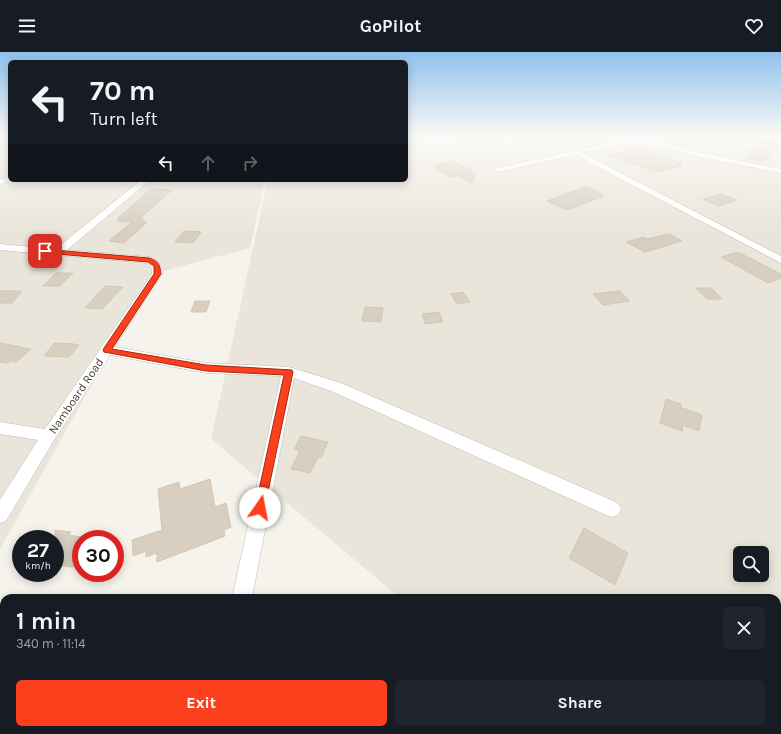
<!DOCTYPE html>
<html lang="en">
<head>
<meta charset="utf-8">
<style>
	body { margin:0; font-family:Karla,sans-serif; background:#20242c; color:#f1f3f6; height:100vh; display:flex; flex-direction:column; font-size:15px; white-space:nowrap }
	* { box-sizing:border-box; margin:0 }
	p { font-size:13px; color:#9ea1a6 }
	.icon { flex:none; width:22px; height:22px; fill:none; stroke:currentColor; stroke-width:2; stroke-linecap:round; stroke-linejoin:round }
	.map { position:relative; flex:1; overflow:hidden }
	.drawer { position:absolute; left:0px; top:542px; width:781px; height:140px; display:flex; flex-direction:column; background:#171b24; border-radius:12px 12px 0 0; box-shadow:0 2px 10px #0003 }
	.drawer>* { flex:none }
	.hud { position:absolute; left:8px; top:8px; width:400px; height:122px; border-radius:6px; box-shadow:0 2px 10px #0003; background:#171b24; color:#f1f3f6; overflow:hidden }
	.fabs { position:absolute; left:733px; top:494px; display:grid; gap:8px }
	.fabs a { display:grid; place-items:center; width:36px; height:36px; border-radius:6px; background:#171b24; box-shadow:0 2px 10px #0003; font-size:20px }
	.speed { position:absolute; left:12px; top:478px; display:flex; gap:8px; font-size:20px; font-weight:700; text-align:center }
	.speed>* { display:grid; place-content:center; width:52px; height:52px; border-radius:50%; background:#171b24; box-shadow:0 2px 10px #0003; line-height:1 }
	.speed small { font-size:10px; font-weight:400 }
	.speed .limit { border:6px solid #d22; background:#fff; color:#111 }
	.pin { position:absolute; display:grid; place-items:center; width:34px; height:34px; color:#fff; margin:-17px; border-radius:8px; box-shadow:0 2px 6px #0006 }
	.me { position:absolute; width:44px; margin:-22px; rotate:12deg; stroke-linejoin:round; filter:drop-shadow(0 0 3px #0008) }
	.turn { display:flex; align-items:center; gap:14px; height:84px; padding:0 16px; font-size:18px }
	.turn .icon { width:52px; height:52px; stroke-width:2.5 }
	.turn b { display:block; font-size:28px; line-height:34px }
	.lanes { display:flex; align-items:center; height:38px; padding:0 16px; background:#0003; justify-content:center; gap:20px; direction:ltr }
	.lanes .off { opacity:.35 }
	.round { display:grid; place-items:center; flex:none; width:42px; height:42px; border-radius:6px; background:#20242c }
	.summary { display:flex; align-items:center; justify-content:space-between; height:68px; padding:0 16px }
	h1 { font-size:24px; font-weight:700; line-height:30px }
	.primary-button { display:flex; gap:8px; margin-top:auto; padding:8px 16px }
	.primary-button a { flex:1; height:46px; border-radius:6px; background:#fc3f1d; color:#fff; font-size:16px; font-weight:700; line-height:46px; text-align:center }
	.primary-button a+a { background:#20242c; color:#f1f3f6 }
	header { display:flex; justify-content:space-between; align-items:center; height:52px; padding:0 16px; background:#171b24; font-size:18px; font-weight:700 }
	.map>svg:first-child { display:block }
	.residential { fill:#eae5da; fill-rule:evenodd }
	.building { fill:#d8cfc1; stroke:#d3c7b4 }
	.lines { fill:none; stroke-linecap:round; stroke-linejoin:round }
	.street-casing { stroke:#c2bbae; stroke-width:1 }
	.street { fill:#fff; fill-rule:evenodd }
	.route { fill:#fc3f1d; stroke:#a42913 }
	.labels { text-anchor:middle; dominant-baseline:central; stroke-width:3.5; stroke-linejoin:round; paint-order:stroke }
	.street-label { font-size:12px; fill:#4b4439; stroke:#fff }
</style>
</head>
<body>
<header><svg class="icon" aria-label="menu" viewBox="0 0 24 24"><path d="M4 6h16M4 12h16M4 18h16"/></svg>GoPilot<svg class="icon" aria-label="heart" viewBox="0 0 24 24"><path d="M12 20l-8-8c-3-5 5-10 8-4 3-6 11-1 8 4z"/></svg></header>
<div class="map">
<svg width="781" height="682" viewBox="0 0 781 682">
	<rect width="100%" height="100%" fill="#f6f3ec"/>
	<g class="residential">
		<polygon points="0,84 10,84 10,128 265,128 250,196 153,222 0,497"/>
		<path d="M 406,84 L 781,84 L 781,682 L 561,682 L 557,678 L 777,678 L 777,546 L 400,546 L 211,387 L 268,128 L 406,128 ZM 740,501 L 762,501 L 762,523 L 740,523 Z"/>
	</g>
	<g class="building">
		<polygon points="760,87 778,90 765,110 744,106"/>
		<polygon points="641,96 653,100 682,112 679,113 681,114 657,120 607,103"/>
		<polygon points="451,109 471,118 468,118 476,122 472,131 458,124 450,125 434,116 438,115 435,114"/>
		<polygon points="587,134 604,144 567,158 547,149"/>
		<polygon points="151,137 172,138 141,165 146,171 124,191 109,189 132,170 117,169 121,166 118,166"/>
		<polygon points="722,142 737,148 718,154 703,147"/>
		<polygon points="184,179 201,180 193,191 175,190"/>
		<polygon points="670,182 682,189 645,200 626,190 644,185 647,187"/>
		<polygon points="738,200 781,222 781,226 768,231 721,205"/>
		<polygon points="56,221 73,221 60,234 43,234"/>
		<polygon points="105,234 123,235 102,257 85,256"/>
		<polygon points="696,236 711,236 722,247 707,247"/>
		<polygon points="0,239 22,239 12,251 0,251"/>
		<polygon points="620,239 630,249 603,253 593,242"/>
		<polygon points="463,240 470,250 457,252 451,242"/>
		<polygon points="195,249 210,249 206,260 191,260"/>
		<polygon points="365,255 383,256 381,270 362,269"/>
		<polygon points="439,260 443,270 425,272 422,262"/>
		<polygon points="0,291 31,297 16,310 11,309 8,311 0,310"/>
		<polygon points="54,291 74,292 79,293 69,305 44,304"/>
		<polygon points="666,347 681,352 680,355 702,363 699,379 683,373 682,379 660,371"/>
		<polygon points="301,384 328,390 321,406 318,405 310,421 291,417 300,399 294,397"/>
		<polygon points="210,427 215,455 226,451 231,475 224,478 225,484 157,510 157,501 146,505 146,499 133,504 132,488 162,478 158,437 179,430 180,437"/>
		<polygon points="584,476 628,501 615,533 569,506"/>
		<polygon points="55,478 71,480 69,483 81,485 81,501 73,515 55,513"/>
	</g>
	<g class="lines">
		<defs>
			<g id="street">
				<polygon points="445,84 460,84 457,86 431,90 428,88"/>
				<polygon points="628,84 640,84 697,100 781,117 781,121 696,104 639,88 582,101 781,204 781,211 575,103 498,120 494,118 498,116 631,86"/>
				<polygon points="0,127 3,127 7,129 0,133"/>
				<path d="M 141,128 L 150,128 L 67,198 L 149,205 C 158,207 162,213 162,222 L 115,295 L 206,311 L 289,315 L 341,331 L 618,451 L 621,457 L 618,463 L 612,465 L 606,463 L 331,339 L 294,326 L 252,546 L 232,546 L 281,324 L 206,321 L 110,303 L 54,388 L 6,469 L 0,471 L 0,448 L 38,388 L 0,382 L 0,370 L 45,377 L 152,222 L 151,213 L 147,211 L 0,198 L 0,192 L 56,197 Z"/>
				<polygon points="202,678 226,678 225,682 201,682"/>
			</g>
		</defs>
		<use href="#street" class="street-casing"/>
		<use href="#street" class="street"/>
	</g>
	<linearGradient id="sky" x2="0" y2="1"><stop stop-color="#8fc1ec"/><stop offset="0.47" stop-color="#fbfaf6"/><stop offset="1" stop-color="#fbfaf6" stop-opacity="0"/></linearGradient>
	<rect width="781" height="179" fill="url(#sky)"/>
	<path class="route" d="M 42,197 L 149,206 C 158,209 160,212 161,222 L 112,297 L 206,313 L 292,318 L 293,320 L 264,459 L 260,461 L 257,459 L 255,456 L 284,323 L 206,319 L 104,300 L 103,298 L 104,296 L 154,222 L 154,214 L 148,210 L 45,201 L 41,199 Z"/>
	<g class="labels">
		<g class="street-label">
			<text transform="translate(76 344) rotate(-56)">Namboard Road</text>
		</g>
	</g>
</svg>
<div class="fabs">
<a><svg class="icon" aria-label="search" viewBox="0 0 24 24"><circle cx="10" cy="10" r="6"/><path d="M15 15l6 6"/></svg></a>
</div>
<div class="speed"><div>27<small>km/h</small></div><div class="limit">30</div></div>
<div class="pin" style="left:45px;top:199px;background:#d93025"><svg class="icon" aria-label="arrive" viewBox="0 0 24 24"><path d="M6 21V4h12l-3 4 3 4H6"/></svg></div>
<svg class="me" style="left:260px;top:456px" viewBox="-20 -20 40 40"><circle r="19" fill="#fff"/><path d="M0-13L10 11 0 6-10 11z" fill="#fc3f1d"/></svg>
<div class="hud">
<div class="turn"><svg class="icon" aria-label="left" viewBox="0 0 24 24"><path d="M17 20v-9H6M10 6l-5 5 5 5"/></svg><div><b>70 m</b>Turn left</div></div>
<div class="lanes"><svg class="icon" aria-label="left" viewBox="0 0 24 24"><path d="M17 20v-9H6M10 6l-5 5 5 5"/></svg><svg class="icon off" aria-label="ahead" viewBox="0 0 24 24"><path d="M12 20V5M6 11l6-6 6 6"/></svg><svg class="icon off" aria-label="right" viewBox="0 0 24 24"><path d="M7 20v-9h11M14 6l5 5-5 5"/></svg></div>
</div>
<section class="drawer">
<div class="summary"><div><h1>1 min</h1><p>340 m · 11:14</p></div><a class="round"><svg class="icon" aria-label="close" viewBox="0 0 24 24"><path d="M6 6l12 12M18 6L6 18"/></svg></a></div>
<div class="primary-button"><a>Exit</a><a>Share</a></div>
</section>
</div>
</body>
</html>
